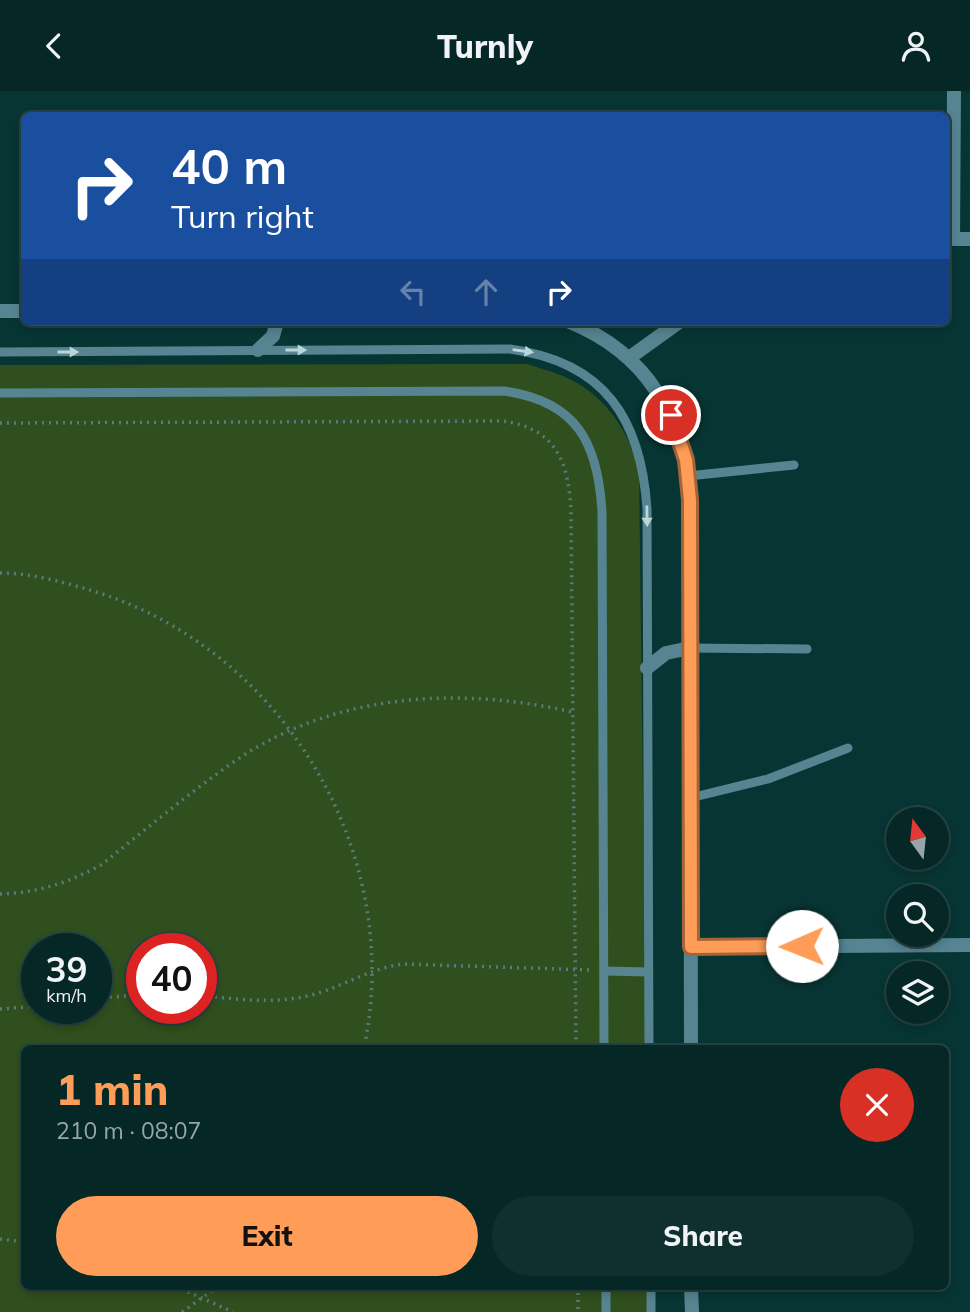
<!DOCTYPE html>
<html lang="en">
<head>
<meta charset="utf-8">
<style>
	body { margin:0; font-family:Mulish,sans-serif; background:#0e302e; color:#f1f3f6; height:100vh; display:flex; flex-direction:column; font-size:26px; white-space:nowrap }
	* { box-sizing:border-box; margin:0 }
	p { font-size:23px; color:#97a6a7 }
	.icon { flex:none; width:38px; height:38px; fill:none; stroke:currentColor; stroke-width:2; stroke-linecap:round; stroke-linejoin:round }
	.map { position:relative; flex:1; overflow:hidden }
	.sheet { position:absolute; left:21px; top:954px; width:928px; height:245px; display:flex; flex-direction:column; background:#052826; border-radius:10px; box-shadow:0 4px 10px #0003,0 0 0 2px #264443 }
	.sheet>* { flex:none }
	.top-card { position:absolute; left:21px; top:21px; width:929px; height:214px; border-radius:10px; box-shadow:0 4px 10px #0003,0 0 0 2px #264443; background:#1a4fa0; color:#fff; overflow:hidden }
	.needle { width:46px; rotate:345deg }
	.fabs { position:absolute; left:886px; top:716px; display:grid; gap:14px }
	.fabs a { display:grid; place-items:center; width:63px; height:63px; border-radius:50%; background:#052826; box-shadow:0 4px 10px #0003,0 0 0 2px #264443; font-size:35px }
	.speed { position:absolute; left:21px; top:842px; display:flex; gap:14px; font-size:35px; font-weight:700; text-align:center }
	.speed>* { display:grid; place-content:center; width:91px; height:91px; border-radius:50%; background:#052826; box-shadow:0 4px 10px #0003,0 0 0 2px #264443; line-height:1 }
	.speed small { font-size:18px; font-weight:400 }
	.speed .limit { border:10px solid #d22; background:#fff; color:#111 }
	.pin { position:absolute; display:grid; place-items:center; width:60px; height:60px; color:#fff; margin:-30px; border:4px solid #fff; border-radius:50%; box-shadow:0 2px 7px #0007 }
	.me { position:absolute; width:77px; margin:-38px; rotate:269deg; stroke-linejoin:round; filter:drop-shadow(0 0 5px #0008) }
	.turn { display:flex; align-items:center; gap:24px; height:147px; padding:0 35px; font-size:32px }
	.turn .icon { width:91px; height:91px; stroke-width:2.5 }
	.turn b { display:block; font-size:49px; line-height:60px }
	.lanes { display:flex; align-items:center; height:66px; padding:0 35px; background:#0003; justify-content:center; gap:35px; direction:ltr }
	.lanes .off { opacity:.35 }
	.round { display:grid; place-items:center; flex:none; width:74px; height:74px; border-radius:37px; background:#0e302e }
	.overview { display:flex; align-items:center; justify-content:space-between; height:119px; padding:0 35px }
	h1 { font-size:42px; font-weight:800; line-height:52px; color:#fe9c58 }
	.action { display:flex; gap:14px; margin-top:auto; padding:14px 35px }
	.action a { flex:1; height:80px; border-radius:42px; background:#fe9c58; color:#111; font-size:28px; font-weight:800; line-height:80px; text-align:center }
	.action a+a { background:#0e302e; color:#f1f3f6 }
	header { display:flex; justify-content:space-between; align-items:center; height:91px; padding:0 35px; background:#052826; font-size:32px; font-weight:800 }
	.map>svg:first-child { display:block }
	.green { fill:#304f1e; fill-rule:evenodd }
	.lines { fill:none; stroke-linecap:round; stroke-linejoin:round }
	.path { stroke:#577c7a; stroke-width:3.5; stroke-dasharray:2 5; stroke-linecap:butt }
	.service { stroke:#568491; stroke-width:9 }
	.minor { stroke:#568491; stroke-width:14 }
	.tertiary { stroke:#568491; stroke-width:14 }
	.oneway { fill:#bad6d8 }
	.route-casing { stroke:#a56539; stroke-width:18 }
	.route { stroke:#fe9c58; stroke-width:12 }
</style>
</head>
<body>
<header><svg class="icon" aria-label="back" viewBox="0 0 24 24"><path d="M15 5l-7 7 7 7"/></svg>Turnly<svg class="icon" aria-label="person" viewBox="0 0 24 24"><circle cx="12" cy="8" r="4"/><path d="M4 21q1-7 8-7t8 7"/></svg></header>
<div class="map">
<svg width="970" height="1221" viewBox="0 0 970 1221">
	<rect width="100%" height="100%" fill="#073533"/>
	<path class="green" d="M 527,273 C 545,279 566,284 582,295 C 611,314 630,345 639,378 L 646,957 L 24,957 L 24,1195 L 648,1195 L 649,1221 L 0,1221 L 0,274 ZM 37,858 L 96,858 L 96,917 L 37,917 ZM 142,858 L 201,858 L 201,917 L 142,917 Z"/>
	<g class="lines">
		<g class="path">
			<path d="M 0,332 L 502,330 C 557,337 569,372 571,422 L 576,957"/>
			<path d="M 0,482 C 31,482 63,491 93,500 C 284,558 405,763 364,957"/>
			<path d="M 0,803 C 37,802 68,792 101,774 C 145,739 189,702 235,670 C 334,602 459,595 572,621"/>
			<path d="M 201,905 C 240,908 277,914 315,903 C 346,894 371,877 403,873 L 591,879"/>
			<polyline points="96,907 142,904"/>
			<polyline points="0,918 37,915"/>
			<polyline points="0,1148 24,1151"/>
			<polyline points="175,1195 233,1221"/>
			<polyline points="578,1195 578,1221"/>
			<polyline points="182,1221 219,1195"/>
		</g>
		<g class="service">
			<path d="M 0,261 L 510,258 C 605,271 641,328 647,418 L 649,957"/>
			<path d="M 0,302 L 504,300 C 577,310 598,352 602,421 L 604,957"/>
			<polyline points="688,385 794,374"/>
			<polyline points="690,557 807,558"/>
			<polyline points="690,707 768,688 848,657"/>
			<polyline points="604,880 648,881"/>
			<polyline points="606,1195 606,1221"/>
			<polyline points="651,1195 651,1221"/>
		</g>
		<g class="minor">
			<polyline points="947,148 970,148"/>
			<polyline points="953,148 954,0"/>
			<polyline points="629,267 679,231"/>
		</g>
		<g class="tertiary">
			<polyline points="0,220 24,220"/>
			<path d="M 570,231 C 648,263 684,327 690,409 L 691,957"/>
			<polyline points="258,259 273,245 277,231"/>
			<polyline points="647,577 666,562 690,557"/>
			<polyline points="691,856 970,854"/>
			<polyline points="691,1195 692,1221"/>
		</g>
	</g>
	<defs><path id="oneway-solid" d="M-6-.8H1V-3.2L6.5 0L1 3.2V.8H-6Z" transform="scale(1.75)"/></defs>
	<g class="oneway">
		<use href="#oneway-solid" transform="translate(296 259)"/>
		<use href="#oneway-solid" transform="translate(523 260) rotate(8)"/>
		<use href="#oneway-solid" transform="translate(68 261)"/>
		<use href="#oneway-solid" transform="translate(647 425) rotate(89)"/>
	</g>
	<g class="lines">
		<defs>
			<polyline id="route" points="671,324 686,369 690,409 691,856 802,855"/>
		</defs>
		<use href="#route" class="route-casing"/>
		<use href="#route" class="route"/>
	</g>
</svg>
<div class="fabs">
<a><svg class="needle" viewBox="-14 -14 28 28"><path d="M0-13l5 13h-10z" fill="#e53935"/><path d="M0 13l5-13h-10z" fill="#97a6a7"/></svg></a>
<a><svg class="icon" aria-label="search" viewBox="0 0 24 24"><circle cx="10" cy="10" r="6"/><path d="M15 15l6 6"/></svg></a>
<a><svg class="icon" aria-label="layers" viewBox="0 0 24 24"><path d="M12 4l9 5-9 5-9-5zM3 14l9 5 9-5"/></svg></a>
</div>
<div class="speed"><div>39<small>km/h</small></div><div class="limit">40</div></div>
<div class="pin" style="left:671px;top:324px;background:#d93025"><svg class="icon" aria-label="arrive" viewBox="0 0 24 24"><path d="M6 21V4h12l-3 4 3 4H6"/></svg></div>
<svg class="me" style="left:802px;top:855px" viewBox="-20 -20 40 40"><circle r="19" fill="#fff"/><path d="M0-13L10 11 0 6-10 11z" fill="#fe9c58"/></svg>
<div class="top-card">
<div class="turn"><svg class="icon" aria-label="right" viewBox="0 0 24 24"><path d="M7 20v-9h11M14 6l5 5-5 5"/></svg><div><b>40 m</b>Turn right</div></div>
<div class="lanes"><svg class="icon off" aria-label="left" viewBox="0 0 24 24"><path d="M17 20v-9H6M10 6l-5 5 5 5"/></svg><svg class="icon off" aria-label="ahead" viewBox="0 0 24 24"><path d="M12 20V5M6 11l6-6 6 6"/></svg><svg class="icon" aria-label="right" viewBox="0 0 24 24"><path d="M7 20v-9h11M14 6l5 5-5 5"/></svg></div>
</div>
<section class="sheet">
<div class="overview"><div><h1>1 min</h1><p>210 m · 08:07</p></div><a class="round" style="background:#d93025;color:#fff"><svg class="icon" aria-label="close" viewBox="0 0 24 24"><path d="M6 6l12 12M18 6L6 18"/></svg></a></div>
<div class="action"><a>Exit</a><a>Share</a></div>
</section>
</div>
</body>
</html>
